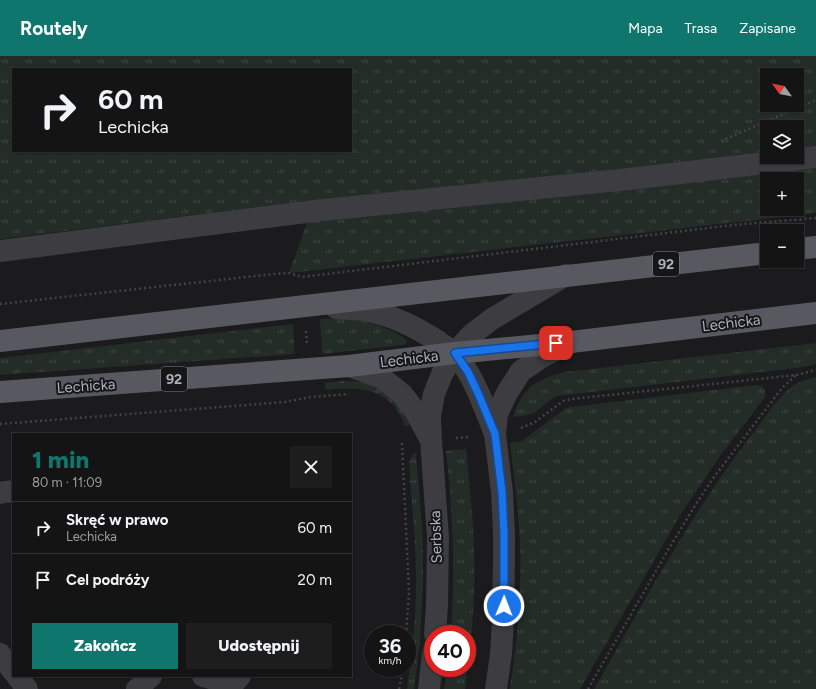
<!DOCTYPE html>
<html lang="pl">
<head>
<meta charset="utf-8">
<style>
	body { margin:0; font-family:Figtree,sans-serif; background:#1d1d1e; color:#f1f3f6; height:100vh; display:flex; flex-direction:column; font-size:15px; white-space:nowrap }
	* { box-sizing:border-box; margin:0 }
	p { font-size:13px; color:#9d9ea0 }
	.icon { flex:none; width:22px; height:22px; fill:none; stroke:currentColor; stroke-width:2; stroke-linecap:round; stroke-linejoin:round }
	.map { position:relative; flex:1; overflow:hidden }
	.sheet { position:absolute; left:12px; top:377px; width:340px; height:244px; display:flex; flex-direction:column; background:#141415; border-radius:0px; box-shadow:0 1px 3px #0004,0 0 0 1px #333334 }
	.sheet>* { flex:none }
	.banner { position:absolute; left:12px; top:12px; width:340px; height:84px; border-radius:0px; box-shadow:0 1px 3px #0004,0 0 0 1px #333334; background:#141415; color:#f1f3f6; overflow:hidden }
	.needle { width:26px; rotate:303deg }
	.buttons { position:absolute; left:760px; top:12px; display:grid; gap:8px }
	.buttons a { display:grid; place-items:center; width:44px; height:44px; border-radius:0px; background:#141415; box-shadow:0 1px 3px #0004,0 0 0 1px #333334; font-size:20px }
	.speed { position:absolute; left:364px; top:569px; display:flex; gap:8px; font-size:20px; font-weight:700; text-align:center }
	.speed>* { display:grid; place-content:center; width:52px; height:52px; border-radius:50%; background:#141415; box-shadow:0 1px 3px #0004,0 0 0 1px #333334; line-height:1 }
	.speed small { font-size:10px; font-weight:400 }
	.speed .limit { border:6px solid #d22; background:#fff; color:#111 }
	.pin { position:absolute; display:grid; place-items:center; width:34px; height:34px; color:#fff; margin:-17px; border-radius:8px; box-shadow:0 2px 6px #0006 }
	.me { position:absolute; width:44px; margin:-22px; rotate:1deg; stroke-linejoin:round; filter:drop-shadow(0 0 3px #0008) }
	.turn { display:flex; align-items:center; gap:14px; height:84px; padding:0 20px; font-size:18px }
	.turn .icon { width:52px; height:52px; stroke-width:2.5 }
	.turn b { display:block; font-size:28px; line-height:34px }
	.round { display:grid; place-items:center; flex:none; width:42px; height:42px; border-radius:0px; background:#1d1d1e }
	.summary { display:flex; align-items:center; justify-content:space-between; height:68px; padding:0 20px }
	h1 { font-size:24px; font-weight:800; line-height:30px; color:#0f766e }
	.action { display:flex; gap:8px; margin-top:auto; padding:8px 20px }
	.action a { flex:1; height:46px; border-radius:0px; background:#0f766e; color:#fff; font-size:16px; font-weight:800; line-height:46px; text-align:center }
	.action a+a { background:#1d1d1e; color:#f1f3f6 }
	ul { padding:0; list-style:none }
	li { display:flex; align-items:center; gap:12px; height:52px; padding:0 20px; border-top:1px solid #333334 }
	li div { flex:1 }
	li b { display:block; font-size:15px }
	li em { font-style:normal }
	header { display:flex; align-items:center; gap:24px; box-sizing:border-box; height:56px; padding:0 20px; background:#0f766e; color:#fff }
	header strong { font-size:19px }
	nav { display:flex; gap:22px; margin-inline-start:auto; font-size:14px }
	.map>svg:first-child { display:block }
	.grass { fill:url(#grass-tufts); fill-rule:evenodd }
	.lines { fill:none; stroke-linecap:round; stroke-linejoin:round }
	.path { stroke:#424248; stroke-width:2.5; stroke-dasharray:2 3; stroke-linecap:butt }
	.minor { stroke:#3c3c41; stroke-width:22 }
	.major { stroke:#585860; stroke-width:22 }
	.route-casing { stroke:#114b97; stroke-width:10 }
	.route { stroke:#1a73e8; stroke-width:7 }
	.labels { text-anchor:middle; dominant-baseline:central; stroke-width:4; stroke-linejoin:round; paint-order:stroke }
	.shield { fill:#161517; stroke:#80828a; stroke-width:1 }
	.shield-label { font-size:14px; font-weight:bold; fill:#aeb0bb }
	.street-label { font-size:15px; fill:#aeb0bb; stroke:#161517 }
</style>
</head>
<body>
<header>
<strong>Routely</strong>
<nav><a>Mapa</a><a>Trasa</a><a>Zapisane</a></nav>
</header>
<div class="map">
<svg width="816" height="633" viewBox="0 0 816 633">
	<defs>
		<pattern id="grass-tufts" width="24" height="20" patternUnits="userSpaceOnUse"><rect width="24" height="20" fill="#242c27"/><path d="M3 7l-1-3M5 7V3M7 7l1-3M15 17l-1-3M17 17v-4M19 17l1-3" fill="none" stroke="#414844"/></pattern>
	</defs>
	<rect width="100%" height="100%" fill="#1b1a1c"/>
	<g class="grass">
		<path d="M 0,0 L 816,0 L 816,157 L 289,217 L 315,144 L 0,183 ZM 13,13 L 351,13 L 351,95 L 13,95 ZM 767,19 L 797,19 L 797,49 L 767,49 ZM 767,71 L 797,71 L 797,101 L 767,101 ZM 767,123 L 797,123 L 797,153 L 767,153 Z"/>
		<path d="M 320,263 C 328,263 337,262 345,263 C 364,264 391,272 406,283 L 407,287 L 403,289 L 322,298 Z"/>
		<polygon points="293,268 295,298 0,319 0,302"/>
		<path d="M 816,287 L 816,308 L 804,311 L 557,340 C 548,344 543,351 535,356 C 529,360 520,360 513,361 C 515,356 516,350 519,346 C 529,327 545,321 565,316 Z"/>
		<path d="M 816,321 L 816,633 L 594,633 C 642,550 687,464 745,388 C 760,369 773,347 791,331 C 798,326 808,323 816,321 Z"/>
		<path d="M 343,325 L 352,325 L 368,327 L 391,338 L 412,369 L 405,370 C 392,332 359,330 325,334 L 325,327 Z"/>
		<path d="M 756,329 L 762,330 L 765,335 L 765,341 L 720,400 L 679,461 L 580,633 L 510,633 C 517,585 522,536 520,487 C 518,453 514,420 510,387 L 522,385 L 566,352 L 571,351 Z"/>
		<path d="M 466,393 C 472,447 477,503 473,557 C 471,583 468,608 465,633 L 444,633 L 447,612 L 467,612 L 467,578 L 451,578 C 455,517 453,456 446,395 Z"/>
		<path d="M 416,397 L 423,484 L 423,526 L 420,587 L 414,633 L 407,633 C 411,600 416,566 416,532 C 417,490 411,448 409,406 L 413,398 Z"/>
	</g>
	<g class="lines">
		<g class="path">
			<polyline points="721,85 816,44"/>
			<polyline points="0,248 274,218 289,217 302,221 733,169 816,162"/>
			<polyline points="306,275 307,288"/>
			<polyline points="0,368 285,346 311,341 349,338"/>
			<polyline points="521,372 535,366 563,345 572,343 796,319 816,314"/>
			<polyline points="456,382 469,381"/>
			<polyline points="402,387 409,536 406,578"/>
			<polyline points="399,633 403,612"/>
			<polyline points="588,633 668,494 696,448 714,421 782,332 796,319"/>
		</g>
		<g class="minor">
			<polyline points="0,195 314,155 638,122 816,101"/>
			<path d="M 336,252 C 345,253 354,253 363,254 C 390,258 416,271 439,286 C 444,290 452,294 456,299 C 475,322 484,351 495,378"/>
			<polyline points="349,310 382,322 402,338 416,356 429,381"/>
			<polyline points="0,437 13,435"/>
			<polyline points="435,578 437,550 438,481 431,384 430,360 434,338 442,318 455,297 471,279 492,263 566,219"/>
			<polyline points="0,598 13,615"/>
			<polyline points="17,620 27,633"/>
			<polyline points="203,620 233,628 240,620"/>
			<polyline points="137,633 151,620"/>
			<polyline points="429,633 433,597"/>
			<polyline points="496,633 501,598 503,565 504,504 504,477 502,436 495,378 497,358 507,337 521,315 542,301 571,286"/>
		</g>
		<g class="major">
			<polyline points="797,193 816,191"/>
			<polyline points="0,285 767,197"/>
			<polyline points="0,336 349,310 455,297 571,286 816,257"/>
		</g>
	</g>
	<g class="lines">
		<defs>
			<polyline id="route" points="504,550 504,478 502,436 495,378 478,337 468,316 455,297 556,287"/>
		</defs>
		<use href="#route" class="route-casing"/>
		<use href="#route" class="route"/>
	</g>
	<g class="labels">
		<g class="shield">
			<rect x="653" y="196" width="26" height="24" rx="3"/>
			<rect x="161" y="311" width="26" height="24" rx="3"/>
		</g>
		<g class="shield-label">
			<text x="666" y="208">92</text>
			<text x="174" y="323">92</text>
		</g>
		<g class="street-label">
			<text transform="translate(731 267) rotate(-7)">Lechicka</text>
			<text transform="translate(409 303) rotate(-7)">Lechicka</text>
			<text transform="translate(86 330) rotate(-4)">Lechicka</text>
			<text transform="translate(436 481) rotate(-92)">Serbska</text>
		</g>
	</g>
</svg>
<div class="buttons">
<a><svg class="needle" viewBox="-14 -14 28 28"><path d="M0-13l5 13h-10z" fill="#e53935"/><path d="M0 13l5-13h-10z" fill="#9d9ea0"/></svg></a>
<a><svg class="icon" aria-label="layers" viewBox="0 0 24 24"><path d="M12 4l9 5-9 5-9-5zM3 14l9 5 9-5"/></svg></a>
<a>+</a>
<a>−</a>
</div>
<div class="speed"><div>36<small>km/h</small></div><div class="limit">40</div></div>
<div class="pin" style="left:556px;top:287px;background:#d93025"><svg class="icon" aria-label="arrive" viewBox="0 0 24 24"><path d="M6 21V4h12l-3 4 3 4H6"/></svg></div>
<svg class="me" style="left:504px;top:550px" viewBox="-20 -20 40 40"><circle r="17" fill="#1a73e8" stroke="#fff" stroke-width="3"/><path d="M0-11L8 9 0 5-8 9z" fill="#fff"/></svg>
<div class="banner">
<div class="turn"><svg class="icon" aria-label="right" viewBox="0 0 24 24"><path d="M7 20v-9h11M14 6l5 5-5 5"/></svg><div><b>60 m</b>Lechicka</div></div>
</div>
<section class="sheet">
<div class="summary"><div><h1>1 min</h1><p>80 m · 11:09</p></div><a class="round"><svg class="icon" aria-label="close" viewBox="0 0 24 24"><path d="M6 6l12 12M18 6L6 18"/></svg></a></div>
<ul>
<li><svg class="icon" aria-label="right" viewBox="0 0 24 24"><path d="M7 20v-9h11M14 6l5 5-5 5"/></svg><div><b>Skręć w prawo</b><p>Lechicka</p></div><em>60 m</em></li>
<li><svg class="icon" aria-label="arrive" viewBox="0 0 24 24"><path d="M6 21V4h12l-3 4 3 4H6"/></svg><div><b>Cel podróży</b></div><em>20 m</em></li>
</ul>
<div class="action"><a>Zakończ</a><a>Udostępnij</a></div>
</section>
</div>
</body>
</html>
